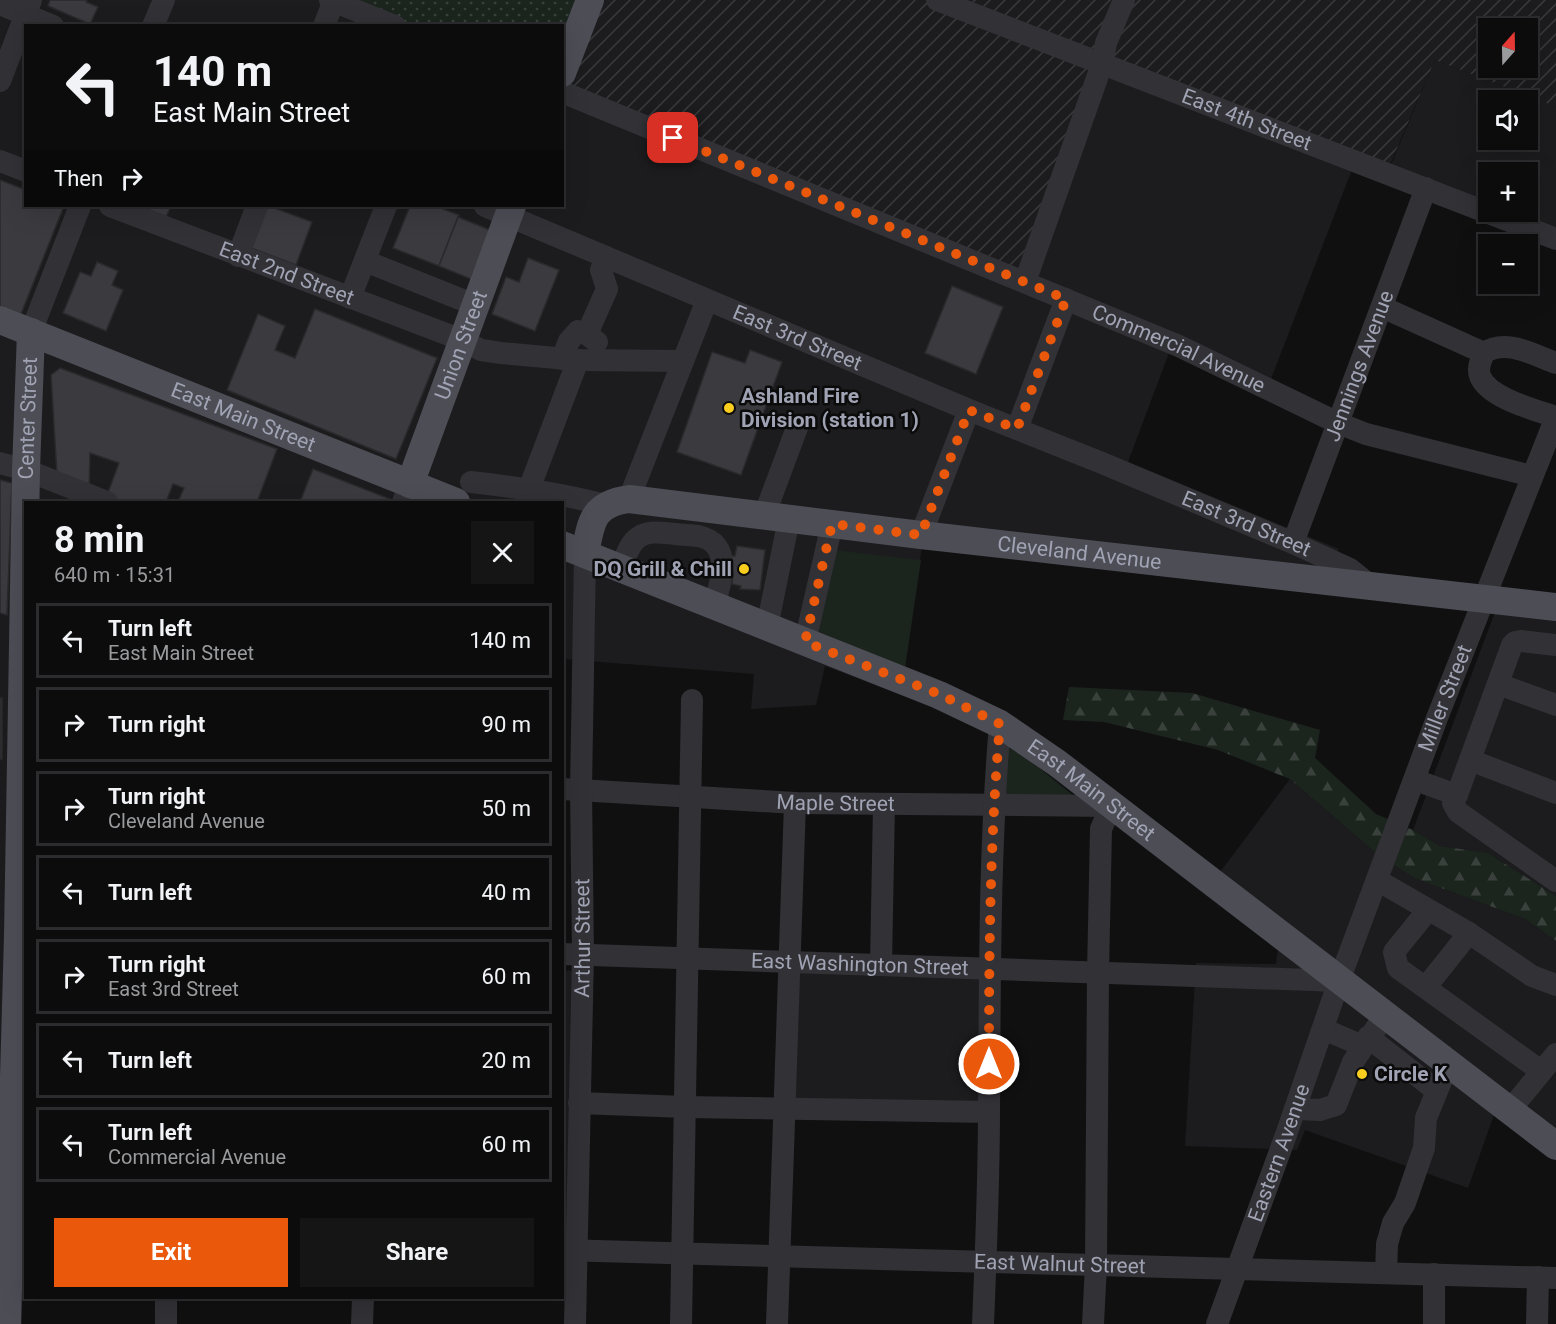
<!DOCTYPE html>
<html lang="en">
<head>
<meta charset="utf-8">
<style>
	body { margin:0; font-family:Roboto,sans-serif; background:#151516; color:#f1f3f6; height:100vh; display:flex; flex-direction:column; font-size:22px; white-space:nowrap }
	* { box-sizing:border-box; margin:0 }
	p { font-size:20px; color:#9a9b9d }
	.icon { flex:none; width:33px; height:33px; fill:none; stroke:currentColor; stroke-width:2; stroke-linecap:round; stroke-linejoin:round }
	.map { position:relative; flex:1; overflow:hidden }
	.side { position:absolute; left:24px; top:501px; width:540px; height:798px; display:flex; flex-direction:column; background:#0c0c0d; border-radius:0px; box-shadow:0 6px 24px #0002,0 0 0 2px #2c2c2e }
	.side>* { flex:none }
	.top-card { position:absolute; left:24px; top:24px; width:540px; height:183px; border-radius:0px; box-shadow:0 6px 24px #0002,0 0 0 2px #2c2c2e; background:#0c0c0d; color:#f1f3f6; overflow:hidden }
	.needle { width:39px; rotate:20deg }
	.controls { position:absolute; left:1478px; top:18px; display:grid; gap:12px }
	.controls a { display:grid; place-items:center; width:60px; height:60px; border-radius:0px; background:#0c0c0d; box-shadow:0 6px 24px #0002,0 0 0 2px #2c2c2e; font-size:30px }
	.pin { position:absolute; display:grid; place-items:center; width:51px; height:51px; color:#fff; margin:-26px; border-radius:12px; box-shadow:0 3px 9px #0006 }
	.me { position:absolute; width:66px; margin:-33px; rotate:0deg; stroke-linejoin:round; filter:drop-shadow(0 0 4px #0008) }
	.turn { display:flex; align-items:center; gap:21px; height:126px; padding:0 30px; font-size:27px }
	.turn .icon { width:78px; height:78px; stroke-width:2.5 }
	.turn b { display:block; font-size:42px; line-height:51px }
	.then { display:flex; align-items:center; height:57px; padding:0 30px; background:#0003; gap:12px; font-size:22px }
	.round { display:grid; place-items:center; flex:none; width:63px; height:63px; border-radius:0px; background:#151516 }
	.overview { display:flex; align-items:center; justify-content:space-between; height:102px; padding:0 30px }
	h1 { font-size:36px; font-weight:700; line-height:45px }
	.primary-button { display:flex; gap:12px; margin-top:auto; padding:12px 30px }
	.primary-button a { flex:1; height:69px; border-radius:0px; background:#ea580c; color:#fff; font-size:24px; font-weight:700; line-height:69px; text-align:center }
	.primary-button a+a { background:#151516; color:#f1f3f6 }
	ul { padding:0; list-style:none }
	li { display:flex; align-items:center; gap:18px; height:75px; margin:0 12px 9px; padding:0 18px; border:3px solid #2c2c2e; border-radius:0px }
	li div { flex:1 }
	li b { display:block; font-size:22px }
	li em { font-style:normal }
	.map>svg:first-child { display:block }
	.built { fill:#1c1c1e; fill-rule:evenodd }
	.industrial { fill:url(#industrial-furrows); fill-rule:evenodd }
	.grass { fill:url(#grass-dots) }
	.forest { fill:url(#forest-firs) }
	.green { fill:#1c241e }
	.building { fill:#3a3a3f; stroke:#2a2a2d; stroke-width:1.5 }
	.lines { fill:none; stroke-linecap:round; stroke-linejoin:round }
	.minor { stroke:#313136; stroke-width:22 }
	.major { stroke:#4c4d55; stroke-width:28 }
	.route { stroke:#ea580c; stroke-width:10; stroke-dasharray:0 18 }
	.poi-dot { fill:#face1f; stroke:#0b0b0c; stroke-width:2 }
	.labels { text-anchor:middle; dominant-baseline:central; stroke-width:5; stroke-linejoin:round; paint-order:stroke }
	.street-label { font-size:21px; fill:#a0a3b3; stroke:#0b0b0c }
	.poi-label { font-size:21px; font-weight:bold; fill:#a0a3b3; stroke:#0b0b0c; text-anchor:start }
</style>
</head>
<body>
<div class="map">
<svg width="1556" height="1324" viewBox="0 0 1556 1324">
	<defs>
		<pattern id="industrial-furrows" width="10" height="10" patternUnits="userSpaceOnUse" patternTransform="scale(1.5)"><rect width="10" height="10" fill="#1c1c1e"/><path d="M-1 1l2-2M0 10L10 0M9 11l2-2" fill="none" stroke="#3a3a3c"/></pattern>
		<pattern id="grass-dots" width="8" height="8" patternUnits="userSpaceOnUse" patternTransform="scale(1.5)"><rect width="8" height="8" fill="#1c241e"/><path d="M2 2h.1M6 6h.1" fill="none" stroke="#3a413c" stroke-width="1.8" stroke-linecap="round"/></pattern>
		<pattern id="forest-firs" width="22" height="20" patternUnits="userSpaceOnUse" patternTransform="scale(1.5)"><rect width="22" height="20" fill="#1c241e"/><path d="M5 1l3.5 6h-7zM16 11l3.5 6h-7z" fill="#3a413c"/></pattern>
	</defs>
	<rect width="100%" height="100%" fill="#101011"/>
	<g class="built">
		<path d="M 0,0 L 340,0 L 401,25 L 26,26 L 26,206 L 562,206 L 563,89 L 1106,60 L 1390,167 L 1435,60 L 1556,107 L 1556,247 L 1353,167 L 1264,397 L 1169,353 L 1128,462 L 1339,549 L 1324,589 L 922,546 L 901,695 L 825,666 L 816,705 L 751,709 L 754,674 L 563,659 L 562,502 L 26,502 L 26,1092 L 22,1324 L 0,1324 ZM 1488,100 L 1527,100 L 1527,140 L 1488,140 ZM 1488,172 L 1527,172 L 1527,212 L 1488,212 Z"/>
		<polygon points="1495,612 1556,618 1556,896 1488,853 1440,846 1413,830"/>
		<polygon points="1290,779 1378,855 1414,878 1525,919 1556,941 1556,1160 1495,1112 1468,1188 1305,1130 1297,1150 1185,1146 1196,963 1276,964 1281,929 1214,880"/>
		<polygon points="784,964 992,972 987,1111 779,1103"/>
		<polygon points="563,970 579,971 569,1247 563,1246"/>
	</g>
	<path class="industrial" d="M 581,0 L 1556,0 L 1556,107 L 1435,60 L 1389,167 L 1106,60 L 1023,278 L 563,89 ZM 1488,28 L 1527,28 L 1527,68 L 1488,68 Z"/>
	<polygon class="grass" points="340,0 581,0 563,46 562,26 401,25"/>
	<polygon class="forest" points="1069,687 1192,693 1320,730 1315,758 1376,814 1413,830 1440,846 1488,853 1556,896 1556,941 1525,919 1414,878 1378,855 1290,779 1218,750 1104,722 1063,720"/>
	<g class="green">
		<polygon points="833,550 921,560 905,668 817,631"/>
		<polygon points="1011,745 1090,809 1004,808 1005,751"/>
	</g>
	<g class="building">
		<polygon points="50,0 87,0 86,2 98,7 90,24 48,6"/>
		<polygon points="0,180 26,190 26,206 64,206 21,314 0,306"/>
		<polygon points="139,206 171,206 166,217"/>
		<polygon points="262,206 269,206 312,222 296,265 246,246"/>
		<polygon points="410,206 435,206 459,215 439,266 393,248"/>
		<polygon points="458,217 490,230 471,279 439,266"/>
		<polygon points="528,258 559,270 535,331 492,314 506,277 519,282"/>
		<polygon points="97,262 118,271 112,285 123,290 106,331 63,313 80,272 91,276"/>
		<polygon points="952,286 1003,307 976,374 925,353"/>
		<polygon points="315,309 437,358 396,459 227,390 258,314 285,326 275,350 295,358"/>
		<polygon points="750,350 782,362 741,475 677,452 712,352 745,363"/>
		<polygon points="60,368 277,449 257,502 178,502 184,488 173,484 166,502 118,502 106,498 119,463 90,453 89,489 57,475 51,375"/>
		<polygon points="313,469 390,499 388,502 300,502"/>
		<polygon points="0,480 12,483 7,615 0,613"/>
		<polygon points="737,546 765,550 760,590 740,589 741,586 732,584 733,574 729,556 735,556"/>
		<rect x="0" y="698" width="2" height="61"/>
	</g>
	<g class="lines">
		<g class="minor">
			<polyline points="330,0 395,26"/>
			<path id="s1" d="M 937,0 L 1556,239"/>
			<polyline points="0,4 53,26"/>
			<polyline points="153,26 164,0"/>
			<polyline points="324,26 334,0"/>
			<polyline points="0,81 31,0"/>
			<path id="s2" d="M 562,92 L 1179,346 L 1338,423 L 1366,434 L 1532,476"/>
			<polyline points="0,161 26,171"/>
			<path id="s3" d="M 110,206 L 462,340 L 481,350 L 501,353 L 578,360 L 683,361"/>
			<path id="s4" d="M 485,206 L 969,410 L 1102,463 L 1293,543 L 1350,569 L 1371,586"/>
			<polyline points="238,256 257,206"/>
			<polyline points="365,261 475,305"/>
			<polyline points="1025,282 1102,64 1106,43 1124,0"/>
			<polyline points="350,298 386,206"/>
			<polyline points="1382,307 1484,353"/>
			<polyline points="31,332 80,206"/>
			<polyline points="587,334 607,289 601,270 606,257"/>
			<polyline points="562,359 569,341 578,331 585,333 597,342"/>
			<path d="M 1556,417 C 1536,410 1488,398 1480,376 C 1477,368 1481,360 1484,353 C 1506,338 1534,355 1556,363"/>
			<polyline points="1017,429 1066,299"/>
			<polyline points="0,463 26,470 107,502"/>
			<path d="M 471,482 C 516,487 561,493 605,505"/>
			<polyline points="529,489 578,360"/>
			<polyline points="629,499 707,300"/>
			<polyline points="403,502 410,484"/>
			<polyline points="764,516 798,425"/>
			<polyline points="921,535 969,410"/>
			<path id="s5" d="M 1293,543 L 1426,188"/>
			<path d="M 621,569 C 625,558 629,543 639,537 C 649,530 663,533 675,534 C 682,535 690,535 698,536 C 734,543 721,583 714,606"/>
			<polyline points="767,627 789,519"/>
			<polyline points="805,642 832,524"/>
			<polyline points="1498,684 1556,705"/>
			<polyline points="1470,760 1556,793"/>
			<polyline points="1415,780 1457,795 1512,645 1515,642 1521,641 1556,645"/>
			<path id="s6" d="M 562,789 L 795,803 L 1111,806"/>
			<polyline points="1457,795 1453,803 1458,812 1556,881"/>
			<polyline points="1377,880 1469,933 1532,976 1556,985"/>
			<polyline points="1428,910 1394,952 1398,968 1541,1071"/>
			<path id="s7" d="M 562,954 L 1339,981"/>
			<polyline points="881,965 884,804"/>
			<polyline points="1426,987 1469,933"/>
			<polyline points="1323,1029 1363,1046"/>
			<polyline points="1368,1037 1437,1091"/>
			<polyline points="579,1103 685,1107 989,1112"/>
			<polyline points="1295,1109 1320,1110 1336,1105 1353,1062 1385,1015"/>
			<polyline points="1510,1110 1556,1054"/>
			<path id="s8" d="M 562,1250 L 1556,1278"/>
			<polyline points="1386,1273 1387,1244 1393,1223 1405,1203 1424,1148 1426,1118 1448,1064"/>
			<polyline points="166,1324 166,1298"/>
			<polyline points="362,1324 363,1298"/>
			<path id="s9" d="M 575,1324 L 583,955 L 581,789 L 585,554"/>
			<polyline points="681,1324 692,700"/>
			<polyline points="777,1324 795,803"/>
			<path d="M 983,1324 C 986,1253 989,1181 989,1110 C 990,981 989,853 1000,724"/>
			<polyline points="1093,1324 1096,1265 1098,973 1101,829 1111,806"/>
			<path id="s10" d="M 1217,1324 L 1287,1132 L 1339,981 L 1437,718 L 1556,417"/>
			<polyline points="1434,1324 1434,1274"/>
			<polyline points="1537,1324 1538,1277"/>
		</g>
		<g class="major">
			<polyline points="562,73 590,0"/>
			<path id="s11" d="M 0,320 L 456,502"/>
			<path id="s12" d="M 410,484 L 512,206"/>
			<path id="s13" d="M 562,545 L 939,695 L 1000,724 L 1057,763 L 1556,1146"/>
			<path id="s14" d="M 585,554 C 591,522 592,504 629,499 L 921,535 L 1556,607"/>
			<path id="s15" d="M 7,1324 L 18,935 L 26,470 L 31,332"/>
		</g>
	</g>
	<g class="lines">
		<path class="route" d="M 673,138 L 1066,299 L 1017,429 L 969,410 L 921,535 L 832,524 L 805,642 L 939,694 L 1000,724 C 990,837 989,950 989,1064"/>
	</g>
	<g class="poi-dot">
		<circle cx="729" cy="408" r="6"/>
		<circle cx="744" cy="569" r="6"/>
		<circle cx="1362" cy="1074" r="6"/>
	</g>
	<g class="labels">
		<g class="street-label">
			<text stroke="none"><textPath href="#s1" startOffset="332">East 4th Street</textPath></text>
			<text stroke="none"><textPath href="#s3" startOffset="189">East 2nd Street</textPath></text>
			<text stroke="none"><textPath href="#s4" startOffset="339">East 3rd Street</textPath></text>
			<text stroke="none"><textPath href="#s12" startOffset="148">Union Street</textPath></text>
			<text stroke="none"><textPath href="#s2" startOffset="668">Commercial Avenue</textPath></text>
			<text stroke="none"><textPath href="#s5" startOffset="189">Jennings Avenue</textPath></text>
			<text stroke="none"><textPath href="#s11" startOffset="262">East Main Street</textPath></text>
			<text stroke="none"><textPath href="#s15" startOffset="906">Center Street</textPath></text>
			<text stroke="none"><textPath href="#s4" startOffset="825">East 3rd Street</textPath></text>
			<text stroke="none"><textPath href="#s14" startOffset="532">Cleveland Avenue</textPath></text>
			<text stroke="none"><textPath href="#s10" startOffset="666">Miller Street</textPath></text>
			<text stroke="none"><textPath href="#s13" startOffset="586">East Main Street</textPath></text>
			<text stroke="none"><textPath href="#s6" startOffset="274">Maple Street</textPath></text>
			<text stroke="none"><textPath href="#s9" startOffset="386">Arthur Street</textPath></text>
			<text stroke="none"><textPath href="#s7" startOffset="298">East Washington Street</textPath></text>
			<text stroke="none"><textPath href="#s10" startOffset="182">Eastern Avenue</textPath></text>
			<text stroke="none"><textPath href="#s8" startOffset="498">East Walnut Street</textPath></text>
		</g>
		<g class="poi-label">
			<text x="741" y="396">Ashland Fire<tspan x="741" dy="24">Division (station 1)</tspan></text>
			<text x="732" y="569" text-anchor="end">DQ Grill &amp; Chill</text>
			<text x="1374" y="1074">Circle K</text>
		</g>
	</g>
</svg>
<div class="controls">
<a><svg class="needle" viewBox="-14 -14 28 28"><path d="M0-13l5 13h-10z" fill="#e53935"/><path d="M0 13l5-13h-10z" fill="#9a9b9d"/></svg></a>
<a><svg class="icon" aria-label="sound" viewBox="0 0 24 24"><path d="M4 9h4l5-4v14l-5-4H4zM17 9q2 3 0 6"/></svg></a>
<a>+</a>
<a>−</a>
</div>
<div class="pin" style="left:673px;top:138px;background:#d93025"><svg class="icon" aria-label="arrive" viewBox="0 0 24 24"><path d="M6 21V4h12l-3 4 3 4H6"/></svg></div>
<svg class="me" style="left:989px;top:1064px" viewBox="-20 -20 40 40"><circle r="17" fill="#ea580c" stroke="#fff" stroke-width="3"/><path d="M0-11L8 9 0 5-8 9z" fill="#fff"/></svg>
<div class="top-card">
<div class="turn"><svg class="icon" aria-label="left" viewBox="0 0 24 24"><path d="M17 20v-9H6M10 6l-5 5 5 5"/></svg><div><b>140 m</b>East Main Street</div></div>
<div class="then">Then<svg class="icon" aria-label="right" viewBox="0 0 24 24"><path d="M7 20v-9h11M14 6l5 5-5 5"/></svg></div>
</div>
<section class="side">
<div class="overview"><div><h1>8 min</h1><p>640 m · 15:31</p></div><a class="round"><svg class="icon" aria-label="close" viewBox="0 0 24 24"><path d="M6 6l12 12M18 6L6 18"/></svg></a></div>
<ul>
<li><svg class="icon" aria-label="left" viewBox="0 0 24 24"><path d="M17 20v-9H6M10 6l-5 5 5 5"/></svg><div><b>Turn left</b><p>East Main Street</p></div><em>140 m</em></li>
<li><svg class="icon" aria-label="right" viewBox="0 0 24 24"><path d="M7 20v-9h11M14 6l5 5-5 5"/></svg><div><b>Turn right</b></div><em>90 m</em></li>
<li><svg class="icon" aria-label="right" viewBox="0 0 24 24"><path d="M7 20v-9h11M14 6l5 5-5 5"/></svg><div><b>Turn right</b><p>Cleveland Avenue</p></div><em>50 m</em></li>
<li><svg class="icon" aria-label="left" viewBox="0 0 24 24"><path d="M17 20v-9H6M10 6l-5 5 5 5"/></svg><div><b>Turn left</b></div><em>40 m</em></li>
<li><svg class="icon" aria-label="right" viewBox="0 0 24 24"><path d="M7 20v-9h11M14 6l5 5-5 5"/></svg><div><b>Turn right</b><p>East 3rd Street</p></div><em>60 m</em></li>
<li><svg class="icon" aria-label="left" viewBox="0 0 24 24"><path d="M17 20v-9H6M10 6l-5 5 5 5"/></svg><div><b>Turn left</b></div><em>20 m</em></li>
<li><svg class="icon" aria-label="left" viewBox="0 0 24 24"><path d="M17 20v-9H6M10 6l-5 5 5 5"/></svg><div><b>Turn left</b><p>Commercial Avenue</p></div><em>60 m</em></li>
</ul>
<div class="primary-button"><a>Exit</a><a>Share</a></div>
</section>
</div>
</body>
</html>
